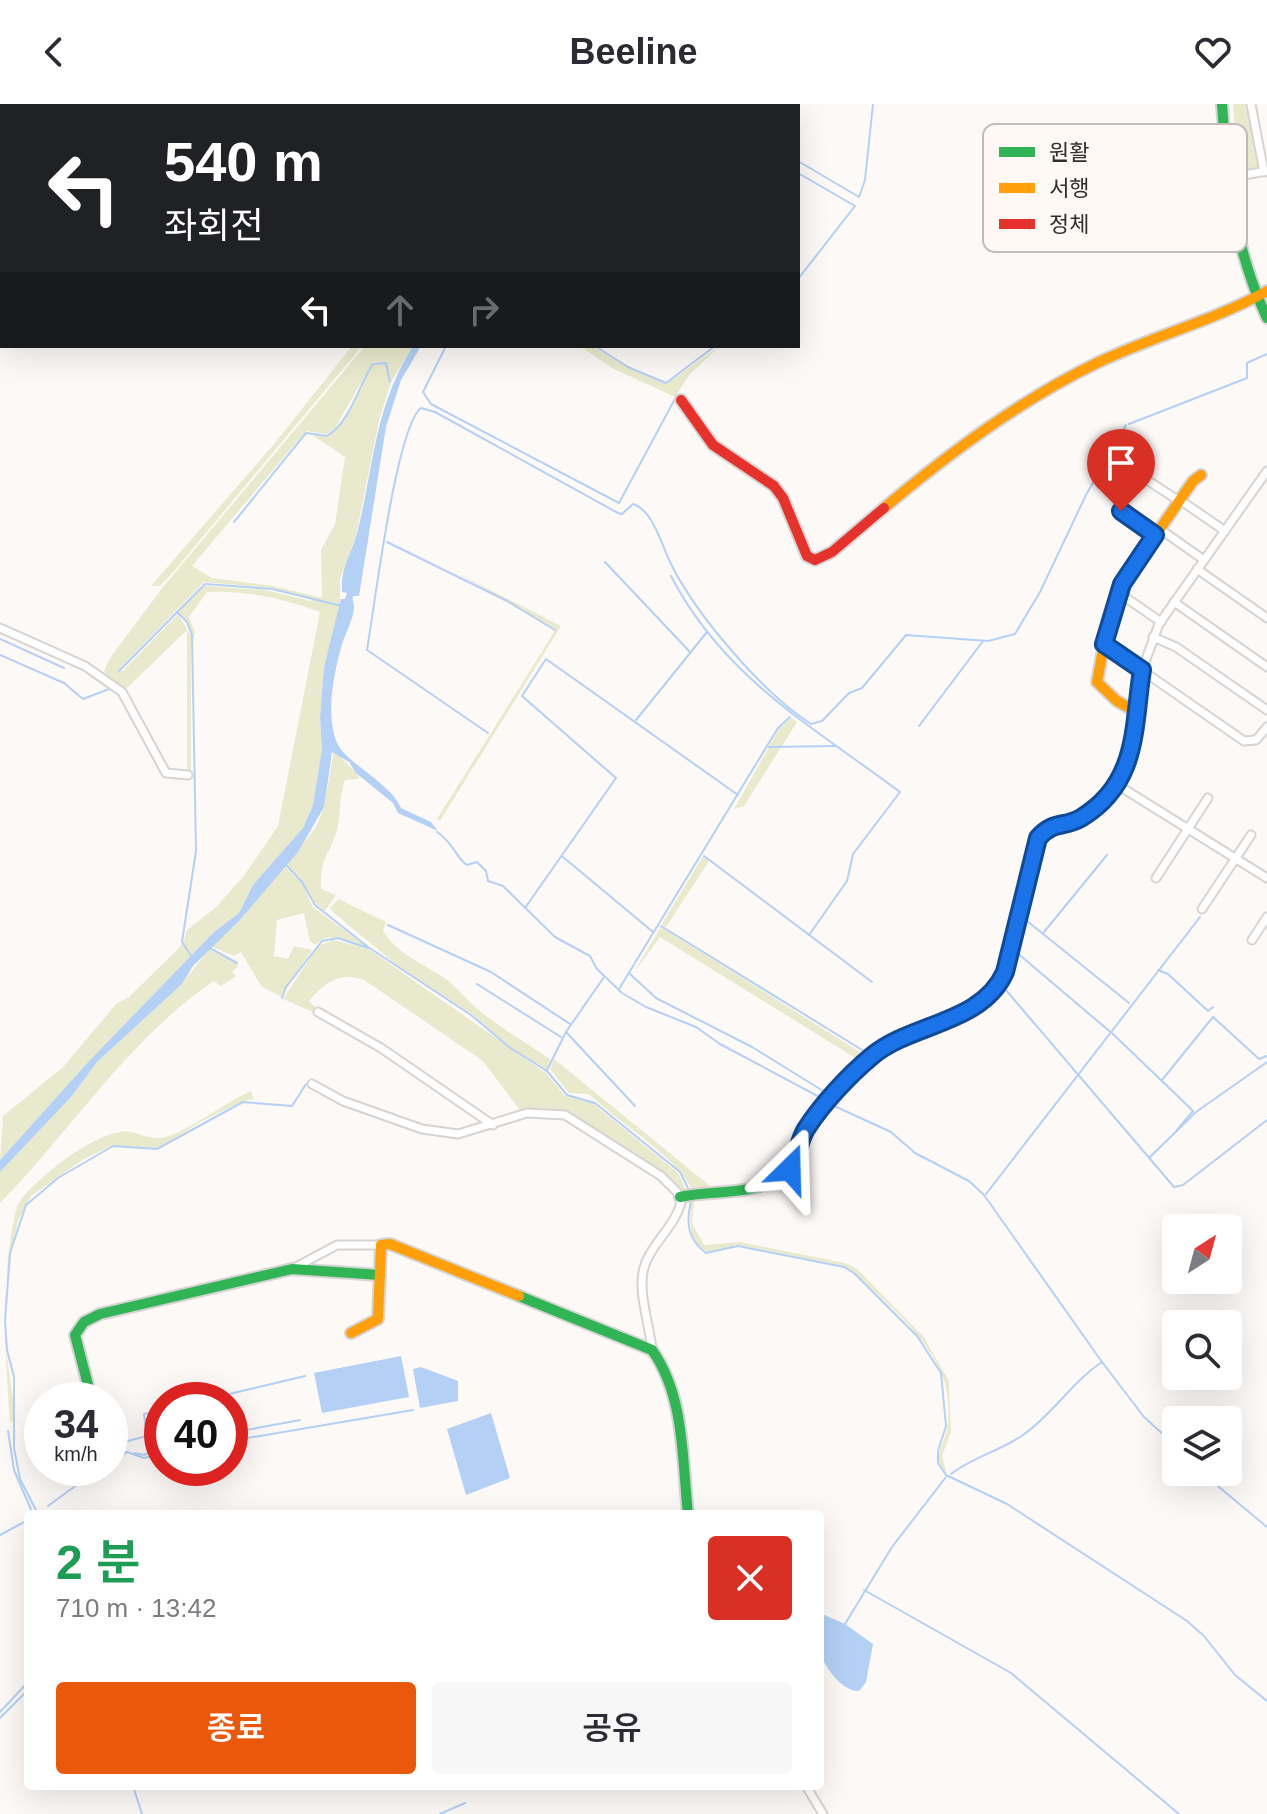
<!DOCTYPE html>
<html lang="ko">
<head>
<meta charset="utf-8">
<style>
	body { margin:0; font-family:Arial,"Noto Sans KR",sans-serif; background:#f7f7f7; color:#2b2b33; height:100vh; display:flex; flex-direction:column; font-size:30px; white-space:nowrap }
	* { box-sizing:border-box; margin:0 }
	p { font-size:26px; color:#7c7c81 }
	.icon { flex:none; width:44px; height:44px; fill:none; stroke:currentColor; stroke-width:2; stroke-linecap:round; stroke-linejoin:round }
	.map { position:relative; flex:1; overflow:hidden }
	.side { position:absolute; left:24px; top:1406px; width:800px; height:280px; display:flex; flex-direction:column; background:#fff; border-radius:8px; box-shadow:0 8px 32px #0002 }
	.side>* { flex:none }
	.banner { position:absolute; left:0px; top:0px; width:800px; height:244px; box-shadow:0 8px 32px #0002; background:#202124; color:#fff; overflow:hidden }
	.needle { width:52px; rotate:36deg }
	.fabs { position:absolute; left:1162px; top:1110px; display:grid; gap:16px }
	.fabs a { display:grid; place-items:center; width:80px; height:80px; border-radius:8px; background:#fff; box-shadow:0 8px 32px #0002; font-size:40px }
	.speed { position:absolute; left:24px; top:1278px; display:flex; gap:16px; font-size:40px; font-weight:700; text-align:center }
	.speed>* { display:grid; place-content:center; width:104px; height:104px; border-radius:50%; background:#fff; box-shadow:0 8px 32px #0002; line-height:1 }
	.speed small { font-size:20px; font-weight:400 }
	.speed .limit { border:12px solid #d22; background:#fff; color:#111 }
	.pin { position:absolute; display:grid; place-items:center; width:68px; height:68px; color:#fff; margin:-82px -34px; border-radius:50% 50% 50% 0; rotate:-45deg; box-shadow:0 0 8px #0007 }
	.pin .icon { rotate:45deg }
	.me { position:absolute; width:88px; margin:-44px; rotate:22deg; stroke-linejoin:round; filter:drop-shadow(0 0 6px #0008) }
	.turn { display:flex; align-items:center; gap:28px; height:168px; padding:0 32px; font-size:36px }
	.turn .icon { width:104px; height:104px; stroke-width:2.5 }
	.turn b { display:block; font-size:56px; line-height:68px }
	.lanes { display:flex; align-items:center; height:76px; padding:0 32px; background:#0003; justify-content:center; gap:40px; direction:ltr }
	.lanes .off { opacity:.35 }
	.round { display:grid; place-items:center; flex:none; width:84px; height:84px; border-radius:8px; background:#f7f7f7 }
	.summary { display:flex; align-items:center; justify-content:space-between; height:136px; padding:0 32px }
	h1 { font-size:48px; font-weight:600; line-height:60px; color:#1e9e55 }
	.action { display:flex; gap:16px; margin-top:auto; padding:16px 32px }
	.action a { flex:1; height:92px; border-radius:8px; background:#ea580c; color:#fff; font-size:32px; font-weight:600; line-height:92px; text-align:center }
	.action a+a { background:#f7f7f7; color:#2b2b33 }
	header { display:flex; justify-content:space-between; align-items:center; height:104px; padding:0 32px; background:#fff; font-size:36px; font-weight:600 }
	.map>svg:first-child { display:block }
	.green { fill:#e9eacd }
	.water { fill:#b4d0f4 }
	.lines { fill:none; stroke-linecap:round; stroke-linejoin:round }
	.stream { stroke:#b4d0f4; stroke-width:2 }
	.street-casing { stroke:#d6d4d2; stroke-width:11 }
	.fast-casing { stroke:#d6d4d2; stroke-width:14 }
	.slow-casing { stroke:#d6d4d2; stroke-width:14 }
	.jam-casing { stroke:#d6d4d2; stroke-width:14 }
	.street { stroke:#fffefe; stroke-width:7 }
	.fast { stroke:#30b455; stroke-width:10 }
	.slow { stroke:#ff9f0a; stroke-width:10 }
	.jam { stroke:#e5322d; stroke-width:10 }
	.route-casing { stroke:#114b97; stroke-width:20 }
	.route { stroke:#1a73e8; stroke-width:14 }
	.key { fill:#fff8f5; stroke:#c1bbb9; stroke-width:2 }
	.key-label { font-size:22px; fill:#312e2d }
</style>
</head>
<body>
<header><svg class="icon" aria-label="back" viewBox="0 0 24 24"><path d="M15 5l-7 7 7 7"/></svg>Beeline<svg class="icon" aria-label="heart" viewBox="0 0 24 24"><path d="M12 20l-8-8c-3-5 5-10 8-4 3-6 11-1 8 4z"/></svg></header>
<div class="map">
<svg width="1267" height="1710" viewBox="0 0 1267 1710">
	<rect width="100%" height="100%" fill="#fdf9f7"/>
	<g class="green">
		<polygon points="1233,0 1249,0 1260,66 1237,70"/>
		<polygon points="352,242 362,242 175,466 160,482 151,482 274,340"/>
		<path d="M 365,242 L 413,242 L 391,278 L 386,259 L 373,258 L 335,324 L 327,330 L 306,327 L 192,462 L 212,474 L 273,482 L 322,494 L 321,446 L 335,420 L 345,353 L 312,331 L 327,333 C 351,315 358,283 374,260 L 386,260 L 390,281 L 379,317 L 356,432 L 340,475 L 340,503 L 324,563 L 320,613 L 322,645 L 313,701 L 303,724 L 253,781 L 239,809 L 214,828 L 90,956 L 0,1056 L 3,1012 L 63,963 L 117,899 L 128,894 L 177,846 L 184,837 L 187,826 L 215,804 L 243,773 L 278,722 L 320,508 C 285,495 246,486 207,488 L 189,513 L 195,528 L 193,536 L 188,518 L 179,508 L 198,485 L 206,482 L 265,486 L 311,497 L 312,494 L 271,484 L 204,478 L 117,567 L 123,567 L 178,510 L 191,532 L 191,670 L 187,669 L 187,526 L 126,585 L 109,576 L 104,567 L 110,554 L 163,483 Z"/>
		<polygon points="580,242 592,242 628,264 666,280 720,242 689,271 675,293 612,264"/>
		<polygon points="451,466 561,522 440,717 437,715 556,525"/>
		<polygon points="791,614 797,618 744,702 734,705 779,625"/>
		<path d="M 334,646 L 359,672 L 358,675 L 345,676 C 339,692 341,706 338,722 C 331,751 320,750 321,785 L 336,791 L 325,807 L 311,795 L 287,760 L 316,723 L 324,703 Z"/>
		<polygon points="703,752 709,757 666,823 662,820"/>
		<path d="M 284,762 L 302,780 L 313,803 L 367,843 C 348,845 334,822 315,841 L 310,837 L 304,809 L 277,816 L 274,852 L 288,855 L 294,842 L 312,846 L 281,893 L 261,882 L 241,848 L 234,852 L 212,843 L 239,817 Z"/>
		<path d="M 338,795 L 386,818 L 383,827 C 404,859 439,863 461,889 C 483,914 520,935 550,955 L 547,966 L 510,943 L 472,910 L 399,863 L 334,809 L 330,804 Z"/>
		<polygon points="661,823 863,950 865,952 830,989 827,985 857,955 660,833 632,871"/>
		<path d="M 334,836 L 370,846 L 546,969 L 565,992 L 591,998 L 678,1069 L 687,1088 L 573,1013 L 522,1009 L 483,957 L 364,876 C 340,867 324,879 309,897 L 317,905 L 315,909 L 283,895 L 318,842 Z"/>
		<path d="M 209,845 L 236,859 L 238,862 L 232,868 L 236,872 L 221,882 L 214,877 C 129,934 71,1027 0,1099 L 0,1068 L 72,992 L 97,958 L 182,880 Z"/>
		<path d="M 554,955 L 710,1082 L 692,1086 C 677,1053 625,1023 597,997 L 588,990 L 569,989 L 550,965 Z"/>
		<path d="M 251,987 L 254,995 L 243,997 L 202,1017 L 157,1045 L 113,1041 L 84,1055 L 31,1092 L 18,1117 L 6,1174 L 6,1247 L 15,1307 L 14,1317 L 10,1318 C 5,1249 0,1168 17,1102 C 26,1086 42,1074 55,1063 C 72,1049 97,1033 119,1028 C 134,1024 148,1038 166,1033 C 188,1027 226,998 251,987 Z"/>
		<path d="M 736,1089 L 700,1092 L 694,1096 L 692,1119 L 704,1141 L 740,1138 L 845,1159 L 857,1165 L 923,1232 L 949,1277 L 951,1328 L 942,1352 L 947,1371 C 931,1354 943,1344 947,1326 C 950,1311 948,1284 942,1271 C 925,1229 886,1199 854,1168 L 843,1162 L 738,1141 L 711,1149 C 683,1137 692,1115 691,1092 Z"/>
	</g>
	<g class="water">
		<path d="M 413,242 L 421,242 L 401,276 L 386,323 L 359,492 L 353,492 C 352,495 354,499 354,503 C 354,515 344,531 341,544 C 333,572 322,628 345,650 C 362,667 392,683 401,704 L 431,718 L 438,727 L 398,709 L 393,699 L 356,669 L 349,658 L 332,648 L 324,703 L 298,748 L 239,817 L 193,862 L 182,880 L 97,958 L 72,992 L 0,1068 L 0,1056 L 90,956 L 214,828 L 239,809 L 253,781 L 303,724 L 313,701 L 322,645 L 320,613 L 324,563 L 341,495 L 345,495 L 347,489 L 342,488 C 340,464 351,451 357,429 C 375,360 373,306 413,242 Z"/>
		<polygon points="401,1252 409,1293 322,1309 314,1269"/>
		<polygon points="421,1263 458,1277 458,1297 420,1304 413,1265"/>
		<polygon points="491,1309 510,1374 466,1391 447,1325"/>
		<path d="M 820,1509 L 845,1520 L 873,1540 L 866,1578 L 859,1587 C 843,1588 824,1563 820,1548 C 817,1537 820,1521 820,1509 Z"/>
	</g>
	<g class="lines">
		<g class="stream">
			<polyline points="673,0 677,2"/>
			<polyline points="688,0 692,2"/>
			<polyline points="573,2 574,0"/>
			<polyline points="798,57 859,93 865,76 873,0"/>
			<polyline points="798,69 855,102 798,175"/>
			<polyline points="446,242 423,288 431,300 619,399 677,291"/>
			<polyline points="595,242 628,263 666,279 715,242"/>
			<polyline points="1129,320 1247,274 1247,259 1267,250"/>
			<path d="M 234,418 L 306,329 L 327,332 C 351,317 358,282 373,260 L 386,259 L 390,278"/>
			<polyline points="387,438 507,497 555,526"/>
			<polyline points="605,458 690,548"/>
			<path d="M 671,472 C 723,573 813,623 900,688 L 853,750 L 847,777 L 809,831"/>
			<polyline points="177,508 187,518 192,531 196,747 182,838 192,853"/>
			<polyline points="0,535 64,564"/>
			<polyline points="0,551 64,579 83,595 109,585 116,587"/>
			<polyline points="119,567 205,480 272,485 342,502"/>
			<polyline points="636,616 707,528"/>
			<polyline points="919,622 983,537"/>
			<path d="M 488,629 L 367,546 C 374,506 396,323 421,304 L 435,308 L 618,409 L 622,410 L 633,400 C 653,406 662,442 671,460 C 697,512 762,588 811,620 L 822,617 L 849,589 L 862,584 L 906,531 L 988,537 L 1015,530 L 1040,488 L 1086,391 L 1126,321"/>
			<polyline points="769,643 835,642"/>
			<path d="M 437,728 C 454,739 456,754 467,761 L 477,758 L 486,767 L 488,777 L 503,782 L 555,833 L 590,852 L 597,865 L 622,889 L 646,903 L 696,923 L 720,940 L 825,996"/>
			<polyline points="704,752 872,878"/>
			<polyline points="563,753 653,828"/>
			<polyline points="286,761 302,778 315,801 368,843 471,911 509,943 547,967 567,991 595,999 680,1068 689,1086"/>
			<polyline points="525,804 616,674 522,592 546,555 738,691"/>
			<polyline points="1022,813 1129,899"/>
			<polyline points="388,821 491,868 570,920"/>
			<polyline points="661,822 867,949"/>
			<polyline points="1044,828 1107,751"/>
			<polyline points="208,843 237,859"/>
			<polyline points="1016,848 1114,931 1189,1003 1193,1007 1177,1026"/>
			<polyline points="1158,866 1168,870 1208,907 1213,903"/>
			<polyline points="630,870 656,894 752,943 828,990"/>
			<polyline points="1008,873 1005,885 1174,1083 1183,1081 1267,1016"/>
			<polyline points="477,880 561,933"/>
			<polyline points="619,885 778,624 790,613"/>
			<polyline points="282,894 286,883 322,837 338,834 368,844"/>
			<polyline points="566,928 635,1002"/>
			<polyline points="547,966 566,928 604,873"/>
			<polyline points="1162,976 1213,913 1259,955 1267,952"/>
			<polyline points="830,1000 891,1028 915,1049 969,1077 984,1091 1102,1258"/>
			<polyline points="1150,1053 1196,1008 1267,958"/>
			<polyline points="986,1090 1200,813"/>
			<path d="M 691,1097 C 686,1118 687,1135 706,1149 L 738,1142 L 844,1163 L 854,1169 L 917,1232 L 941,1269 L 946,1322 L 938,1347 L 938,1359 L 946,1371 L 1007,1400 L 1187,1517 L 1204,1532 L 1235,1571 L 1267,1597"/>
			<polyline points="204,1296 305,1272"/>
			<polyline points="8,1327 14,1366 33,1410"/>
			<polyline points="230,1329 300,1316"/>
			<polyline points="230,1337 413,1306"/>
			<polyline points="122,1349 124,1338 147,1332 144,1310 162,1306"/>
			<polyline points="135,1349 144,1351 162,1342"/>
			<polyline points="110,1357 127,1348 144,1354 162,1350"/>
			<polyline points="1201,1368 1267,1423"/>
			<path d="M 951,1370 C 973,1353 1000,1347 1023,1331 C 1053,1310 1072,1278 1102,1258 L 1144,1313 L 1176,1342"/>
			<polyline points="48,1402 100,1364"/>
			<polyline points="38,1410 20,1375 14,1344 14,1273 7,1246 5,1217 10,1149 26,1101 58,1074 113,1042 157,1045 243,998 292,1002 306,980"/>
			<polyline points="0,1431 28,1416"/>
			<polyline points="864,1486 1011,1569 1179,1710"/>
			<polyline points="845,1520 892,1443 946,1373"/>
			<polyline points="0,1608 28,1578"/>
			<polyline points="0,1614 28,1586"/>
			<polyline points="133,1682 142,1710"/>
			<polyline points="440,1710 465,1699"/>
		</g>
		<defs>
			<g id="street">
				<polyline points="1251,0 1264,68"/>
				<polyline points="1227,74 1267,67"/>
				<polyline points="1267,367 1159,520 1142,566 1134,643 1116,680 1267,774"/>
				<polyline points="1141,372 1179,397"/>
				<polyline points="1180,396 1225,427"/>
				<polyline points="1121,407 1155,431"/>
				<polyline points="1160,425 1204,456"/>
				<polyline points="1197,465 1267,514"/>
				<polyline points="1119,489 1161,518"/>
				<polyline points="1174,498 1267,563"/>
				<polyline points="0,524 85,562 122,588 166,669 188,671"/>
				<polyline points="1153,533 1176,543 1267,606"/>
				<polyline points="1104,540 1244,637 1256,636 1267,623"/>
				<polyline points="1156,774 1208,694"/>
				<polyline points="1202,805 1251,731"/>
				<polyline points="1252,836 1267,813"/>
				<polyline points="318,908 381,944 493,1021"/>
				<path d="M 312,980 L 343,997 L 422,1025 L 458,1030 L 527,1009 L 565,1011 L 661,1072 L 677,1088 L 681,1099 C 674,1123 655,1136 646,1158 C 635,1183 650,1220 652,1246"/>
				<polyline points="294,1164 337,1141 381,1141"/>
				<polyline points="806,1682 823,1710"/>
			</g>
			<g id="fast">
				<path d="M 1222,0 C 1227,76 1234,144 1267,214"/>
				<path d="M 680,1093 C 711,1086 747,1092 776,1075 C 795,1064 797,1042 808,1024 C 822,1000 842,978 863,959 C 901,926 964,924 995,884 C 1014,859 1017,820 1024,791"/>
				<path d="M 519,1192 L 652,1246 C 685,1292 682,1356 688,1410"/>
				<polyline points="88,1281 75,1231 84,1218 100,1210 292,1165 380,1171"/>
			</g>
			<g id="slow">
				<path d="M 884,404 C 949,349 1020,296 1097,259 C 1153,232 1213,217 1267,187"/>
				<polyline points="1137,608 1117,597 1097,578 1105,535 1122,480 1193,377 1201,371"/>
				<polyline points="1024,791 1038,734 1051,721 1081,714 1116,680"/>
				<polyline points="351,1229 378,1215 381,1141 390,1140 519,1192"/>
			</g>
			<polyline id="jam" points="681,296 713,341 774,382 783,394 807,452 815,456 832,448 884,404"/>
		</defs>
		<use href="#street" class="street-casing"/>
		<use href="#fast" class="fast-casing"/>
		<use href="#slow" class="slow-casing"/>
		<use href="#jam" class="jam-casing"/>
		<use href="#street" class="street"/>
		<use href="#fast" class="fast"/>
		<use href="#slow" class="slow"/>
		<use href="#jam" class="jam"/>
	</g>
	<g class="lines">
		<defs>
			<path id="route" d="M 790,1065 C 798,1053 798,1038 806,1025 C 822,1000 849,971 872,952 C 911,919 982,920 1005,868 L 1038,734 C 1054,716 1064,724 1081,714 C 1139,679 1133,623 1142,566 L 1104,540 L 1122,480 L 1155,431 L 1121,407"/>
		</defs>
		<use href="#route" class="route-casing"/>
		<use href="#route" class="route"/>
	</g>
	<rect x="983" y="20" width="264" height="128" rx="12" class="key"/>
	<rect x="999" y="43" width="36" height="10" fill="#30b455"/>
	<rect x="999" y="79" width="36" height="10" fill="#ff9f0a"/>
	<rect x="999" y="115" width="36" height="10" fill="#e5322d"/>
	<g class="key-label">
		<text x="1049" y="56">원활</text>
		<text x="1049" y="92">서행</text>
		<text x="1049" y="128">정체</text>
	</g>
</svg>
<div class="fabs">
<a><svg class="needle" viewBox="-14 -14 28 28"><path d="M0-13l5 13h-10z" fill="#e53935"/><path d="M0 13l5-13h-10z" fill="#7c7c81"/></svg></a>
<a><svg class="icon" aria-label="search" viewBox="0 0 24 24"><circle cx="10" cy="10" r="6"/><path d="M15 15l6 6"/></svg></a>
<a><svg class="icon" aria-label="layers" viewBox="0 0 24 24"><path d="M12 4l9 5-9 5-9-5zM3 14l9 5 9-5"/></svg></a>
</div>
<div class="speed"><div>34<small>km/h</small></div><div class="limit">40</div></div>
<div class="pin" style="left:1121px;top:407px;background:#d93025"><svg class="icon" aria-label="arrive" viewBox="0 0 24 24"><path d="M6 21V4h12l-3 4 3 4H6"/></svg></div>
<svg class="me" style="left:790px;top:1065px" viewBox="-20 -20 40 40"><path d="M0-17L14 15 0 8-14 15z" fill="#1a73e8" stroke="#fff" stroke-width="4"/></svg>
<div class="banner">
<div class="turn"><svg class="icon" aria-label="left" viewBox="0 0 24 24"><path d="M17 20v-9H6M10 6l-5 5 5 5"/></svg><div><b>540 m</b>좌회전</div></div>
<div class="lanes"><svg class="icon" aria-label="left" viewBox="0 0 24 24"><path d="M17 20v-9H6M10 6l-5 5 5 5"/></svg><svg class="icon off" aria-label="ahead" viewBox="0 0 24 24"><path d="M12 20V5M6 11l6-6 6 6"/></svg><svg class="icon off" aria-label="right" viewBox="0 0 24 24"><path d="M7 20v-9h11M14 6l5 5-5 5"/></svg></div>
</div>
<section class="side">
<div class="summary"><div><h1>2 분</h1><p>710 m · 13:42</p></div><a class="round" style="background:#d93025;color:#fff"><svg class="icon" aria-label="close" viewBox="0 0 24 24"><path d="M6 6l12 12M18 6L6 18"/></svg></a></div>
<div class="action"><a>종료</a><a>공유</a></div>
</section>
</div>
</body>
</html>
